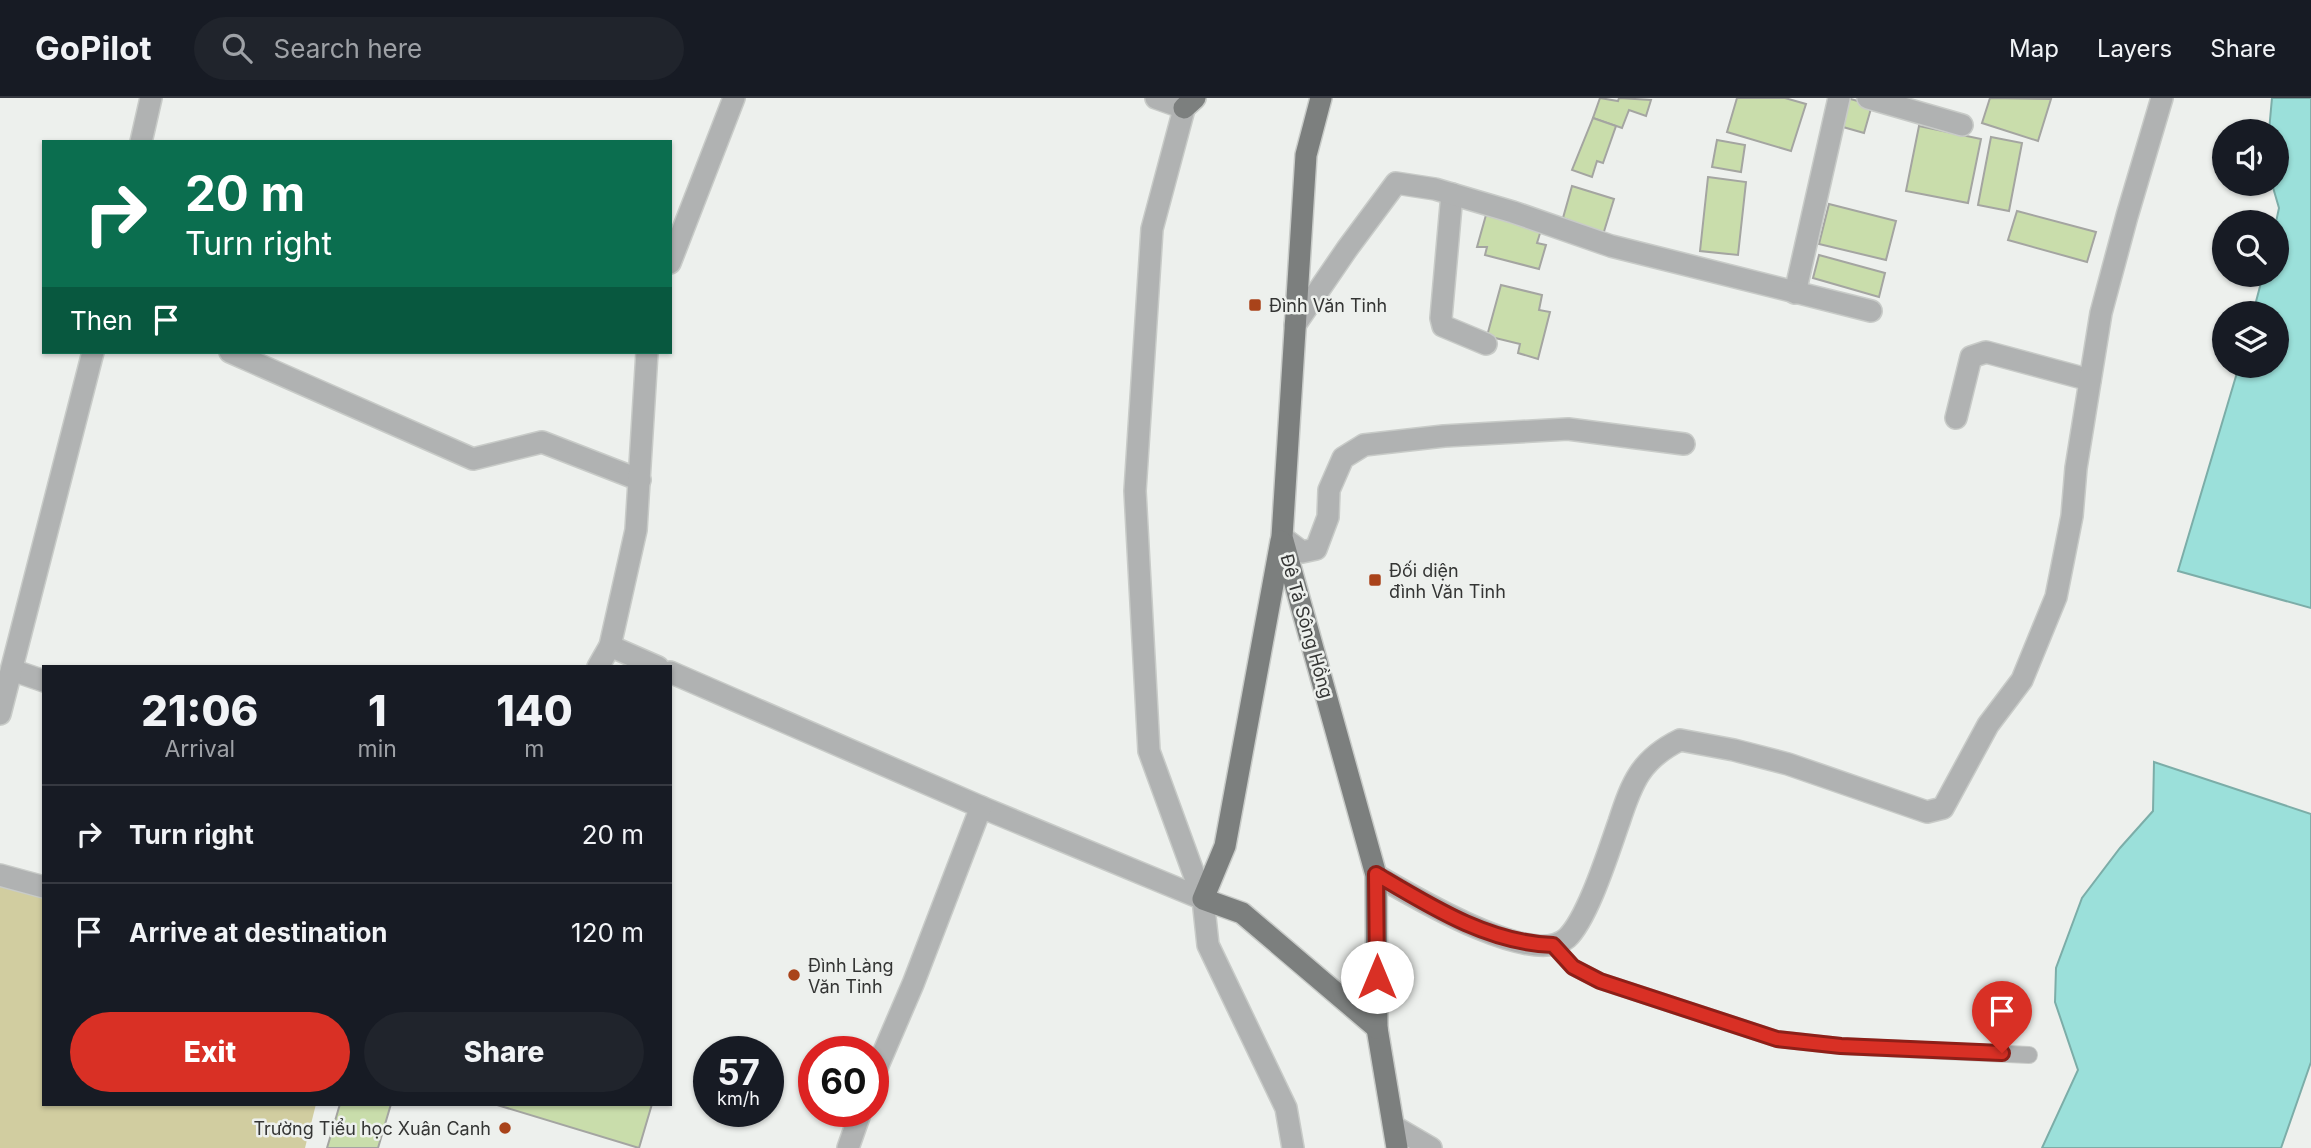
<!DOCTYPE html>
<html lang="en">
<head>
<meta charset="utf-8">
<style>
	body { margin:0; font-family:Inter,sans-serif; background:#20242c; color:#f1f3f6; height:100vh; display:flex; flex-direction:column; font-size:26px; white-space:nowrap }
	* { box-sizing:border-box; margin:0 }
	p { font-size:23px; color:#9ea1a6 }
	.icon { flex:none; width:38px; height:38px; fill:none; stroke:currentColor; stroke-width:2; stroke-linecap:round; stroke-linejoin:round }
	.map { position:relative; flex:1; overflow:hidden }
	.drawer { position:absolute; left:42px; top:567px; width:630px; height:441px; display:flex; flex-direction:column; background:#171b24; border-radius:0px; box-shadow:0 2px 5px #0004 }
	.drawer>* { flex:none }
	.hud { position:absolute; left:42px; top:42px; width:630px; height:214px; border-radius:0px; box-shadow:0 2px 5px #0004; background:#0b6e4f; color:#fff; overflow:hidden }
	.tools { position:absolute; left:2212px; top:21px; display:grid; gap:14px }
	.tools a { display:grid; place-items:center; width:77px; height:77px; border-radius:50%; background:#171b24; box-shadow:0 2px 5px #0004; font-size:35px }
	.speed { position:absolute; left:693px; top:938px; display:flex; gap:14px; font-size:35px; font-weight:700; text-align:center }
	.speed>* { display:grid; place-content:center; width:91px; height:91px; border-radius:50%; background:#171b24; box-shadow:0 2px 5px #0004; line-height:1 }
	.speed small { font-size:18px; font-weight:400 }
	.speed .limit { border:10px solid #d22; background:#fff; color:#111 }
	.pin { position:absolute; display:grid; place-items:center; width:60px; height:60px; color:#fff; margin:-72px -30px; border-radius:50% 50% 50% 0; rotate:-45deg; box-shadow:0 0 7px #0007 }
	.pin .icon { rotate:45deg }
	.me { position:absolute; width:77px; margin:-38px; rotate:0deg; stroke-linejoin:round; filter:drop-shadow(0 0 5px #0008) }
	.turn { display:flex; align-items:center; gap:24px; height:147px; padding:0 28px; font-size:32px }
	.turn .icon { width:91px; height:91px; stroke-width:2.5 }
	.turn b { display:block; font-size:49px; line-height:60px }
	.then { display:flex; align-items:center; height:66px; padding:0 28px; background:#0003; gap:14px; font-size:26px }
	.eta { display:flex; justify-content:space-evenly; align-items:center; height:119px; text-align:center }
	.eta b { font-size:42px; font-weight:800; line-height:49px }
	.primary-button { display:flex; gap:14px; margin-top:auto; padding:14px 28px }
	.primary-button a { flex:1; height:80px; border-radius:42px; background:#d93025; color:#fff; font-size:28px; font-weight:800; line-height:80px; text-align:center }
	.primary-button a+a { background:#20242c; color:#f1f3f6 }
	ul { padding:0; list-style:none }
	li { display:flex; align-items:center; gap:21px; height:98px; padding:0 28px; border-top:2px solid #363941 }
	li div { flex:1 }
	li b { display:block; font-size:26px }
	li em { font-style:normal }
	header { display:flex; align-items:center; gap:42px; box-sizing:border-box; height:98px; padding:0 35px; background:#171b24; border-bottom:2px solid #363941 }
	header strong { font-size:33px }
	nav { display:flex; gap:38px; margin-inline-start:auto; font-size:24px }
	.search { width:490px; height:63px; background:#20242c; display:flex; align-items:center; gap:18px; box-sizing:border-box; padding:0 24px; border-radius:38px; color:#9ea1a6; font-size:26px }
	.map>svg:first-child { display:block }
	.green { fill:#d1cda0 }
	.water { fill:#9be0da; stroke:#7cada8; stroke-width:2 }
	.building { fill:#c9ddab; stroke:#a4a5a1; stroke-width:2 }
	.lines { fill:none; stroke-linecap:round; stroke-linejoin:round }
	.service-casing { stroke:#c8cbc8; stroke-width:18 }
	.minor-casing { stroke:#c8cbc8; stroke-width:24 }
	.primary-casing { stroke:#c8cbc8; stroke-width:24 }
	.service { stroke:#b0b2b2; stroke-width:16 }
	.minor { stroke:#b0b2b2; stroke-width:21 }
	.primary { stroke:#7c7f7e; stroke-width:21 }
	.route-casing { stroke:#8d1f18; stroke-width:18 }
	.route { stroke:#d93025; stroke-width:12 }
	.poi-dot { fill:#a9431a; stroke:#edf0ed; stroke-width:2.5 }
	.labels { text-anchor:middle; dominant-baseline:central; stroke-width:5; stroke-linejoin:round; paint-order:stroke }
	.poi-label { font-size:18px; fill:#343534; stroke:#edf0ed; text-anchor:start }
	.street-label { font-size:18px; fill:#343534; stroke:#edf0ed }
</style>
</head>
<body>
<header>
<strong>GoPilot</strong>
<div class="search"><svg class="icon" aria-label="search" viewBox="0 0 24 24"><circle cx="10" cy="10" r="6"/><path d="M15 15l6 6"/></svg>Search here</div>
<nav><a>Map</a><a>Layers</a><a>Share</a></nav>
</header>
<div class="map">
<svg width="2311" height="1050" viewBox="0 0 2311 1050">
	<rect width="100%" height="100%" fill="#edf0ed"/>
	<polygon class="green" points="0,776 44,787 44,1006 316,1006 305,1050 0,1050"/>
	<g class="water">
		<polygon points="2272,0 2311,0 2311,510 2178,473 2239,268 2277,268 2277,215 2253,215 2263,177 2277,177 2276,124 2279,110 2272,86 2277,86 2277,33 2269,33"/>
		<polygon points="2154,664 2311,716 2311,964 2281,1050 2042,1050 2078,972 2055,904 2056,870 2082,800 2120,750 2153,713"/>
	</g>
	<g class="building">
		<polygon points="1600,0 1618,3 1619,0 1651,2 1646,18 1629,12 1622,30 1593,20"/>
		<polygon points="1737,0 1785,0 1806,6 1791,53 1727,34"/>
		<polygon points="1847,0 1872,7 1864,35 1836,27"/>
		<polygon points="1990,0 2051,1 2038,43 1982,25"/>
		<polygon points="1593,20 1616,28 1603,65 1597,63 1592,79 1572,72"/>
		<polygon points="1919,28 1981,41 1968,105 1906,93"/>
		<polygon points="1991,39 2022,45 2009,113 1978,107"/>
		<polygon points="1717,42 1745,47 1741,74 1712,69"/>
		<polygon points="1708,79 1746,84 1738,157 1700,153"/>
		<polygon points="1572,88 1614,101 1602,140 1569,130 1571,123 1563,120"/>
		<polygon points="1829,106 1896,123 1886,162 1819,146"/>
		<polygon points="2017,113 2096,134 2087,164 2008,142"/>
		<polygon points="1486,117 1541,132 1537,145 1546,147 1539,171 1485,157 1487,149 1477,149"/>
		<polygon points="1819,157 1885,175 1879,199 1813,180"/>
		<polygon points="1501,187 1542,197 1539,212 1550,214 1538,261 1518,255 1520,246 1487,238"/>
		<polygon points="340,1006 391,1006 378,1050 327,1050"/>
		<polygon points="494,1006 652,1006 639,1050"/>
	</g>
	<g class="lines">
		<defs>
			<polyline id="service" points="1553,847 1573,869 1600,883 1777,941 1841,948 2029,957"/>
			<g id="minor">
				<polyline points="1156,0 1184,10"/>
				<polyline points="1187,0 1152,131 1135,393 1149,653 1203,801 1208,847 1286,1010 1293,1050"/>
				<polyline points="1868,0 1962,27"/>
				<polyline points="141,44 151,0"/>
				<polyline points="1452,96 1441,220 1443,228 1486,246"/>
				<polyline points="670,165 734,0"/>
				<polyline points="1795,195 1839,0"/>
				<polyline points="1295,227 1347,151 1396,85 1435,91 1513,114 1611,148 1871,213"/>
				<polyline points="230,254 473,361 542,344 640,382"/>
				<polyline points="1956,320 1971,259 1986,254 2090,282"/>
				<polyline points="1282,439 1302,454 1316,451 1328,419 1329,392 1343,360 1364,347 1444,338 1568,331 1684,346"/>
				<polyline points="610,548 658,569"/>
				<polyline points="598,569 610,548 636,432 647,254"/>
				<polyline points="12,572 44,583"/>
				<polyline points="670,574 981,709 1203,801"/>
				<polyline points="0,616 93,254"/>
				<polyline points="0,777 44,789"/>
				<path d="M 1376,777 C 1409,796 1533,871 1567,840 C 1588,820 1609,752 1619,724 C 1632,684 1641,661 1680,642 L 1734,652 L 1788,666 L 1927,714 L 1943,710 L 1988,627 L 2022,582 L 2056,499 L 2072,418 L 2076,370 L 2101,215 L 2127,118 L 2162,0"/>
				<polyline points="873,979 913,886 981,709"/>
				<polyline points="1395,1029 1431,1050"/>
				<polyline points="848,1050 861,1013"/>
			</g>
			<g id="primary">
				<polyline points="1321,0 1306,57 1282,439 1376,777 1377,930 1397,1050"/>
				<polyline points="1184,10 1195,0"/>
				<polyline points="1281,443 1225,748 1203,801 1242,815 1377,930"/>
			</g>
		</defs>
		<use href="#service" class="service-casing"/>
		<use href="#minor" class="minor-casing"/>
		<use href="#primary" class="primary-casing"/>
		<use href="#service" class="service"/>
		<use href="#minor" class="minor"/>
		<use href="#primary" class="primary"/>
	</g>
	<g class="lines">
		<defs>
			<path id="route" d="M 1377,879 L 1376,776 C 1430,808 1488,845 1553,847 L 1573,869 L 1600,883 L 1777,941 L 1841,948 L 2002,955"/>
		</defs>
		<use href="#route" class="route-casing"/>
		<use href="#route" class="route"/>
	</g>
	<g class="poi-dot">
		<rect x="1248" y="200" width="14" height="14" rx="3.5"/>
		<rect x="1368" y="475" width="14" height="14" rx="3.5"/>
		<circle cx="794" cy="877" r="7"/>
		<circle cx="505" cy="1030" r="7"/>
	</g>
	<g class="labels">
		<g class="poi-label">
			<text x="1269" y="207">Đình Văn Tinh</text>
			<text x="1389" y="472">Đối diện<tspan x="1389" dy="21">đình Văn Tinh</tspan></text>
			<text x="808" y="867">Đình Làng<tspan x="808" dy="21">Văn Tinh</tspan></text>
			<text x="491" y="1030" text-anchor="end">Trường Tiểu học Xuân Canh</text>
		</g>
		<g class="street-label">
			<text transform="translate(1307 528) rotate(74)">Đê Tả Sông Hồng</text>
		</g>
	</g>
</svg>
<div class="tools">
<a><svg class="icon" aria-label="sound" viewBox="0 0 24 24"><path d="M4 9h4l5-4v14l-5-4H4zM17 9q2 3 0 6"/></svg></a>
<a><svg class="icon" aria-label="search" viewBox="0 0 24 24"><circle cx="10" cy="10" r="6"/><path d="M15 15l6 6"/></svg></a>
<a><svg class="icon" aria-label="layers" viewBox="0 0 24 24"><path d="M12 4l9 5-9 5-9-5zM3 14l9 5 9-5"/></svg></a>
</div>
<div class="speed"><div>57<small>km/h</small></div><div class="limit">60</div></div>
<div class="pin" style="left:2002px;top:955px;background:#d93025"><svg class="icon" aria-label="arrive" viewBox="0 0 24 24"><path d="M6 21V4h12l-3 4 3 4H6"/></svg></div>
<svg class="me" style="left:1377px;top:879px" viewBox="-20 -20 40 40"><circle r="19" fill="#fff"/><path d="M0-13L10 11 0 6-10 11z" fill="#d93025"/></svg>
<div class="hud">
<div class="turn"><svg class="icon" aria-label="right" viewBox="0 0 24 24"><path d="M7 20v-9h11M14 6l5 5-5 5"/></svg><div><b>20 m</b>Turn right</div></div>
<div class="then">Then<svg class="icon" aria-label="arrive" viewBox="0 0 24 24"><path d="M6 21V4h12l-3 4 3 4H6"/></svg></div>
</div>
<section class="drawer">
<div class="eta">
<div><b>21:06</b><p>Arrival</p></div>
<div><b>1</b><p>min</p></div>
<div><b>140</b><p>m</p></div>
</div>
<ul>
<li><svg class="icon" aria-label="right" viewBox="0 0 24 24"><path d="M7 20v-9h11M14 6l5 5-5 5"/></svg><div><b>Turn right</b></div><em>20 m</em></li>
<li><svg class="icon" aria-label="arrive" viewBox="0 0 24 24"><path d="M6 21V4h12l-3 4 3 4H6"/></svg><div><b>Arrive at destination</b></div><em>120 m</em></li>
</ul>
<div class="primary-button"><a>Exit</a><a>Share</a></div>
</section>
</div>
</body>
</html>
